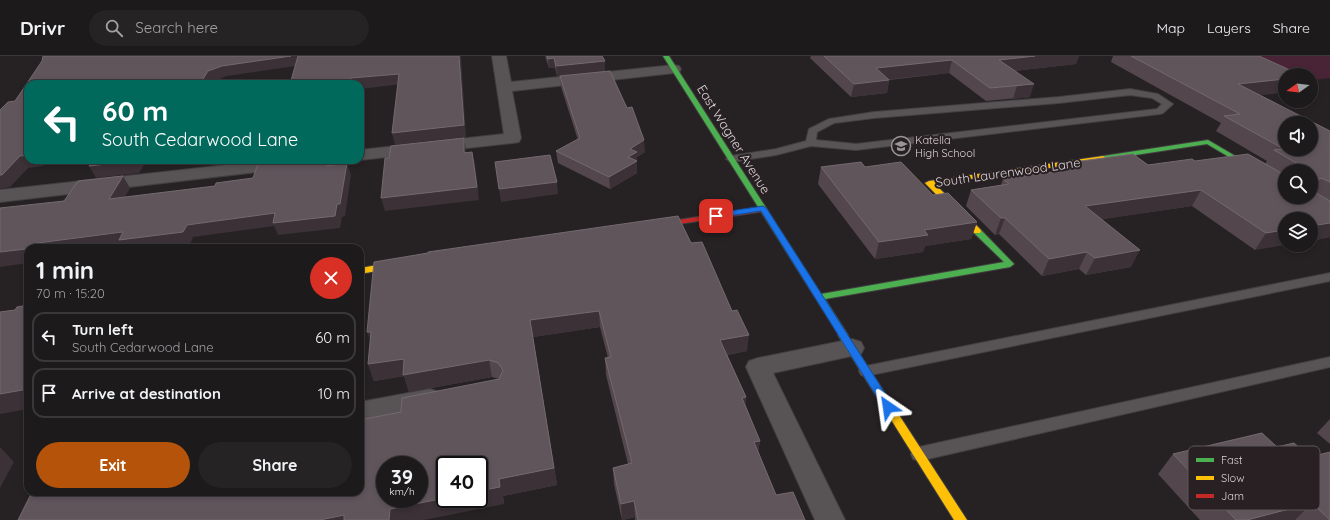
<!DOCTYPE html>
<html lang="en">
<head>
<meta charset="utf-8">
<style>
	body { margin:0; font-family:Quicksand,sans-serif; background:#252324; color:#f1f3f6; height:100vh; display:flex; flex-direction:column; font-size:15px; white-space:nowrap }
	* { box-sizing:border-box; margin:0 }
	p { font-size:13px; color:#a0a1a3 }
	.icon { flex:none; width:22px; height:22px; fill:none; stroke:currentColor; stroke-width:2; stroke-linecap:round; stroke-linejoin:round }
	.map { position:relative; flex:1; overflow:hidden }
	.drawer { position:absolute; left:24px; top:188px; width:340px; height:252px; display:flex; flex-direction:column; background:#1c1a1b; border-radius:12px; box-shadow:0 2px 6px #0003,0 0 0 1px #3a383a }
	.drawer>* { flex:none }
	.top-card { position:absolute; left:24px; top:24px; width:340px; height:84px; border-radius:12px; box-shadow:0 2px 6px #0003,0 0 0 1px #3a383a; background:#00695c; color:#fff; overflow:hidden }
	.needle { width:26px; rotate:256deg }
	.buttons { position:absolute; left:1278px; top:12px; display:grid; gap:8px }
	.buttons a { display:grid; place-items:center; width:40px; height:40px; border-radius:50%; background:#1c1a1b; box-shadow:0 2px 6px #0003,0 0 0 1px #3a383a; font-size:20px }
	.speed { position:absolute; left:376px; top:400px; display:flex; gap:8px; font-size:20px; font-weight:700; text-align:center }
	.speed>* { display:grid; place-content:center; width:52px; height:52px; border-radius:50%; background:#1c1a1b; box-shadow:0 2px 6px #0003,0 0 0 1px #3a383a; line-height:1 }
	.speed small { font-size:10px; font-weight:400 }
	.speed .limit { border:2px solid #111; border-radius:6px; background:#fff; color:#111 }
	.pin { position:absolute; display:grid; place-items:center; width:34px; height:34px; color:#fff; margin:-17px; border-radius:8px; box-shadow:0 2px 6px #0006 }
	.me { position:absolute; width:44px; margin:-22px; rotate:328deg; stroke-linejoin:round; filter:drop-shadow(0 0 3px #0008) }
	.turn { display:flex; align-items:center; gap:14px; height:84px; padding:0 12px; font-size:18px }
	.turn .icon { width:52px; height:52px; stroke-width:2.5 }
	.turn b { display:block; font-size:28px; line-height:34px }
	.round { display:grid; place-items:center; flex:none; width:42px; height:42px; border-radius:21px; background:#252324 }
	.overview { display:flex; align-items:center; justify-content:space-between; height:68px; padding:0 12px }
	h1 { font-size:24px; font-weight:800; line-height:30px }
	.cta { display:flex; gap:8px; margin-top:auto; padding:8px 12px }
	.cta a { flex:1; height:46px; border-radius:24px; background:#b45309; color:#fff; font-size:16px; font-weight:800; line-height:46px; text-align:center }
	.cta a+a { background:#252324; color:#f1f3f6 }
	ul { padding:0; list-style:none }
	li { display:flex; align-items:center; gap:12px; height:50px; margin:0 8px 6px; padding:0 4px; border:2px solid #3a383a; border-radius:12px }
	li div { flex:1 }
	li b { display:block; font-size:15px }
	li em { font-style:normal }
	header { display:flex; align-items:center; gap:24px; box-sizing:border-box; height:56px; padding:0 20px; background:#1c1a1b; border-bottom:1px solid #3a383a }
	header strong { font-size:19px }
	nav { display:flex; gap:22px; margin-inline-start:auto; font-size:14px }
	.search { width:280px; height:36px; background:#252324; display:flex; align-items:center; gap:10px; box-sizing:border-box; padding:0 14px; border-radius:22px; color:#a0a1a3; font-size:15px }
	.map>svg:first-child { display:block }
	.green { fill:#482436 }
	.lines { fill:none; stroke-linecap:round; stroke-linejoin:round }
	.lane-casing { stroke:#433f41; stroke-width:2 }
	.street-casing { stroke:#433f41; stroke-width:2 }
	.fast-casing { stroke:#433f41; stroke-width:2 }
	.slow-casing { stroke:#433f41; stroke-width:2 }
	.jam-casing { stroke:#433f41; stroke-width:2 }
	.lane { fill:#585456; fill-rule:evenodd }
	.street { fill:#585456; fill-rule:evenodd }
	.fast { fill:#4caf50; fill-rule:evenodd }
	.slow { fill:#ffc107; fill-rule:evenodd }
	.jam { fill:#c62828; fill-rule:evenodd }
	.wall { fill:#53464d; fill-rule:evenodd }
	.shaded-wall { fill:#3b3137 }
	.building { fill:#61555c; stroke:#74696f; fill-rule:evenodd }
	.route { fill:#1a73e8; stroke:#114b97 }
	.labels { text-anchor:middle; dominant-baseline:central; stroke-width:4; stroke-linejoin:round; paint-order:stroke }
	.far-poi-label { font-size:11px; fill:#d9d3d6; stroke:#282023; text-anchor:start }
	.street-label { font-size:13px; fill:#d9d3d6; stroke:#282023 }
	.key { fill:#282023; stroke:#5d5659; stroke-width:1 }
	.key-label { font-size:11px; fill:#d9d3d6 }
</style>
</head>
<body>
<header>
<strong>Drivr</strong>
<div class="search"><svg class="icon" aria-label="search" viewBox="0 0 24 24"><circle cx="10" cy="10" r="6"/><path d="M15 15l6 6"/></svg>Search here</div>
<nav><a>Map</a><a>Layers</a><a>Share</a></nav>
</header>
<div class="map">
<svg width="1330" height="464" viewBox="0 0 1330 464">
	<rect width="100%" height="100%" fill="#262224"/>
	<polygon class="green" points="1258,0 1330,0 1330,22 1312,24 1311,19 1300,19"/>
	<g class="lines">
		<defs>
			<g id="lane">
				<path d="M 1130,33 L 1158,38 L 1173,48 L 1163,57 L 1160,58 L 856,94 L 811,90 L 776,99 L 731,106 L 726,103 L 731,100 L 776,93 L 806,85 L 809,73 L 829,63 L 874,56 L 1059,41 ZM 1130,39 L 1152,42 L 1162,48 L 1157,53 L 856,88 L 816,84 L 817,76 L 834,67 L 874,62 L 1059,47 Z"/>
				<polygon points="1330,217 1330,225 866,320 861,319 859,315 861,311 866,310"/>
				<polygon points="1330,301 1330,311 919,405 913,403 911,398 913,393 919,391"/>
			</g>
			<g id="street">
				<polygon points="492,0 506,0 511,26 674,9 679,10 681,13 679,16 674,17 512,35 521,82 519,86 513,87 360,104 359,104 360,94 504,78"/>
				<polygon points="271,104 326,104 323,108 317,109 0,146 0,134"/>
				<polygon points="852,283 861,286 864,292 861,298 773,317 845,464 815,464 746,311 749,305 758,302"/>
				<polygon points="430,333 439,336 443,343 439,350 360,366 360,346"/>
			</g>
			<g id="fast">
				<polygon points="663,0 669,0 821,238 1004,206 974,177 973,175 974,173 980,173 1014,208 1010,211 825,243 848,279 846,281 840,281"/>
				<polygon points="1208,84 1285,129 1285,134 1207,88 1103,104 1099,102 1103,100"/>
			</g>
			<g id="slow">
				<polygon points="1103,100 1107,102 1106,104 935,128 980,173 981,175 980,177 974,177 925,127 929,125"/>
				<polygon points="402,205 406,208 405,210 360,218 360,212"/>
				<polygon points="843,276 846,277 967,464 954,464 838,279 840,277"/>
			</g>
			<polygon id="jam" points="763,151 767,153 766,155 652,172 648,170 652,168"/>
		</defs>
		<use href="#lane" class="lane-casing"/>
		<use href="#street" class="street-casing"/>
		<use href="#fast" class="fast-casing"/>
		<use href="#slow" class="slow-casing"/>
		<use href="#jam" class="jam-casing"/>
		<use href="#lane" class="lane"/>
		<use href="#street" class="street"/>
		<use href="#fast" class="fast"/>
		<use href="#slow" class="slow"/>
		<use href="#jam" class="jam"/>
	</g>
	<g class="wall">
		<polygon points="545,0 602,0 605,15 557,20 555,12 549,12"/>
		<polygon points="811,0 1079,0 1076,8 1014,15 1030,41 986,45 949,17 889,24 887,37 851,41 810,2"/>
		<path d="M 1113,0 L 1259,0 L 1285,19 L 1285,36 L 1259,39 L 1330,75 L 1330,181 L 1311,185 L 1311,163 L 1255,194 L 1192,150 L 1102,163 L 1131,211 L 1086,219 L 1079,213 L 1042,220 L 999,178 L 995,179 L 966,150 L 971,134 L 1001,129 L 1003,123 L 1056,115 L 1059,108 L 1148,109 L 1195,105 L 1265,108 L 1267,105 L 1216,75 L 1221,67 L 1111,6 ZM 1285,115 L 1311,115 L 1311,141 L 1285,141 Z"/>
		<polygon points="560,20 645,96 637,101 637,117 610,133 558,107 556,95 578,84 561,31"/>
		<polygon points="821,111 865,111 933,139 977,166 971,183 925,190 923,196 875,203 818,128"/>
		<polygon points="691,187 747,295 727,299 746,341 745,349 760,385 758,396 776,439 805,464 635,464 635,461 622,464 614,428 613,412 628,408 606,319 605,302 608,302 600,271 533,281 557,429 503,440 504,448 401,356 499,323 492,321 409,336 404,320 374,325 368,308"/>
		<polygon points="1330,363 1330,388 1317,377"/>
		<polygon points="1277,391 1330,464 1200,464 1158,418 1173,398"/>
	</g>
	<g class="shaded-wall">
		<polygon points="291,0 299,0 302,9 227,20 212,26 211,28 200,28 208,15 222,10"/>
		<polygon points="459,0 461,0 466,81 395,89 392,77"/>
		<polygon points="1035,0 1079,0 1076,8 995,17 999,4"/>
		<polygon points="554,2 555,12 549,12 548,3"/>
		<polygon points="952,4 949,17 873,25 876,12"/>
		<polygon points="605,5 605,15 557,20 556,10"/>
		<polygon points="399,18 402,28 360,33 360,28 350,28 351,22"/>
		<polygon points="1285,23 1285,36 1230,43 1238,28"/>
		<polygon points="889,24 887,37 851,41 854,28"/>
		<polygon points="1034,28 1030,41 1013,43 1017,30"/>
		<polygon points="464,82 466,94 467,109 464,97"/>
		<polygon points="644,84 645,96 637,101 637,117 610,133 609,121 628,101 630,93"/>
		<polygon points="472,96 475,108 479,144 385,155 381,142"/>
		<polygon points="28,99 28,104 47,104 43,110 28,112 10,131 0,133 0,119 20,100"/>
		<polygon points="133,104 147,104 139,117 96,122 89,110"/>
		<polygon points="328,104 334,104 331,122 327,110"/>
		<polygon points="347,107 351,119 345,160 342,161 340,172 278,179 274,170 193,181 190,189 165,192 123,192 122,190 106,192 28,192 28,207 0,211 0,196 30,188 187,169 337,148"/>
		<polygon points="123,120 130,132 117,156 109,143"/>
		<polygon points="557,126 558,138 501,146 499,133"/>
		<polygon points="1201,134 1192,150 1078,167 1085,150"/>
		<polygon points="1001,162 1005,162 999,178 995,179"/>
		<polygon points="977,166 971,183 925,190 923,196 875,203 879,186 924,174"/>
		<polygon points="1330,166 1330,181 1311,185 1311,170"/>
		<polygon points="1285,174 1285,189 1286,189 1255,194 1266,177"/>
		<polygon points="1140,194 1131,211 1086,219 1095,202"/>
		<polygon points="1087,196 1079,213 1042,220 1049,203"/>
		<polygon points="599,255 600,271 533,281 530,264"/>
		<polygon points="367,276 371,276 374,293"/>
		<polygon points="749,279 747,295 719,300 720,284"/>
		<polygon points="404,303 489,304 492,321 409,336 404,320 374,325 368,308"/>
		<polygon points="28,333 28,353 0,358 0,338"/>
		<polygon points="746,341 744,358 742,342"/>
		<polygon points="760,385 757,401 754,386"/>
		<polygon points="0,391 14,406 0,432"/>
		<polygon points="554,412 557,429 503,440 504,448 424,464 389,464 390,453 445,442 445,443 479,443 479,435 499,423"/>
		<polygon points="634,445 635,461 622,464 621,448"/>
		<polygon points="1312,447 1295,464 1247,464"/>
		<polygon points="344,459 347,464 320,464"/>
	</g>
	<g class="building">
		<polygon points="43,0 291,0 222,10 208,15 200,28 28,28 28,99 20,100 2,119 0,119 0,54 8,46 15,45 42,5"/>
		<polygon points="298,0 459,0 464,69 392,77 399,18 351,22 350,28 290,28"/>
		<polygon points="547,0 602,0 605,5 556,10 554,2 548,3"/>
		<polygon points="824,0 1035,0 999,4 1034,28 990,32 952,4 876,12 889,24 854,28"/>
		<path d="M 1131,0 L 1259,0 L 1301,19 L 1285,19 L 1285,23 L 1238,28 L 1330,75 L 1330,126 L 1321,122 L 1320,123 L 1311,123 L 1311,115 L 1296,115 L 1296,107 L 1274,94 L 1284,93 L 1224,60 L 1240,58 ZM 1285,67 L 1311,67 L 1311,93 L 1285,93 Z"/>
		<polygon points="610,15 627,52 632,51 644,84 630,93 637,96 628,101 637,105 609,121 556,95 580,82 560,20"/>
		<polygon points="464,82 464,97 472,96 477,131 381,142 385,102 389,102 391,90"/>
		<polygon points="1133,98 1148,109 1192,103 1195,105 1248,98 1285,119 1285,141 1311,141 1311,134 1330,145 1330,167 1311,170 1311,163 1285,163 1285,174 1266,177 1201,134 1085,150 1140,194 1095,202 1087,196 1049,203 1005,162 1001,162 971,134 1009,128 1003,123 1067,114 1059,108"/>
		<polygon points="550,99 557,126 499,133 495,106"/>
		<polygon points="93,104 133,104 133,105 89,110"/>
		<polygon points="264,104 328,104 327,110 347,107 340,148 337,148 335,160 273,167 275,157 187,169 183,176 119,184 123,176 30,188 26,193 0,196 0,152 64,145 78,125 123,120 109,143 215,130 216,127 253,122 259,105"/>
		<polygon points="861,106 865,111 901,106 933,139 948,137 977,166 924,174 928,179 879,186 821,111"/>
		<path d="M 678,160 L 691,187 L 702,186 L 732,255 L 737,254 L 749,279 L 720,284 L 746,341 L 742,342 L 760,385 L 754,386 L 776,439 L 793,436 L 805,464 L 638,464 L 634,445 L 621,448 L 613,412 L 632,407 L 605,302 L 611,301 L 599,255 L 530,264 L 554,412 L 499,423 L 500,431 L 479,435 L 479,409 L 445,409 L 445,442 L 390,453 L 389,464 L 344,464 L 344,459 L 320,464 L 18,464 L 32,436 L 360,436 L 360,364 L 401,356 L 402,342 L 499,323 L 503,314 L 498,307 L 489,304 L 403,319 L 404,303 L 368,308 L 371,276 L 367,276 L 374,206 L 428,197 L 428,196 ZM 385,409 L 419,409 L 419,443 L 385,443 Z"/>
		<polygon points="28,249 28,333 0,338 0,256 15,254 17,251"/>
		<polygon points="1262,377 1277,391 1294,387 1310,401 1330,396 1330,464 1312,447 1247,464 1236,464 1173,398"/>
	</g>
	<polygon class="route" points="763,150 767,153 892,348 894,351 892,354 888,355 885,354 761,155 716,162 712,160 716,157"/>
	<defs>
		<symbol id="school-ring" viewBox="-11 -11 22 22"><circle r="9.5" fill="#282023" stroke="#9a9598" stroke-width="1.5"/><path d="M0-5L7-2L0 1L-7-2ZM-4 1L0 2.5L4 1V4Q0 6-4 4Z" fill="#9a9598"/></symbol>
	</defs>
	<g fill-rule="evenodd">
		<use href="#school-ring" x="890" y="79" width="22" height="22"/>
	</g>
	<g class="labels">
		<g class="far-poi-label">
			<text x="915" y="84">Katella<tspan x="915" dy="13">High School</tspan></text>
		</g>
		<g class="street-label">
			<text transform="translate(734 83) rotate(58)">East Wagner Avenue</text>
			<text transform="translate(1008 116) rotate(-8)">South Laurenwood Lane</text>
		</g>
	</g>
	<rect x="1188" y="390" width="132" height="64" rx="6" class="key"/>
	<rect x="1196" y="402" width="18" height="4" fill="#4caf50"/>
	<rect x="1196" y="420" width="18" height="4" fill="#ffc107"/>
	<rect x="1196" y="438" width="18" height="4" fill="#c62828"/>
	<g class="key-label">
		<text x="1221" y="408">Fast</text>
		<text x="1221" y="426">Slow</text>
		<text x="1221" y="444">Jam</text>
	</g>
</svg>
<div class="buttons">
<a><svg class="needle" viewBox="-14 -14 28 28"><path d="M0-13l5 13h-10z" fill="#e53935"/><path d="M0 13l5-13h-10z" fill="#a0a1a3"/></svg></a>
<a><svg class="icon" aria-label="sound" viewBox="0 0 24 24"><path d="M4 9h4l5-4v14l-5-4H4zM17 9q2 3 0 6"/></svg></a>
<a><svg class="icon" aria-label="search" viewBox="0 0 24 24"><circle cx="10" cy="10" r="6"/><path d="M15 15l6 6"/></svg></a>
<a><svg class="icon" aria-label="layers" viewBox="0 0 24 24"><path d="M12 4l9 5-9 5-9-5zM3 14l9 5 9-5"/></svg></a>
</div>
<div class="speed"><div>39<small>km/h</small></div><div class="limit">40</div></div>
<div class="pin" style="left:716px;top:160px;background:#d93025"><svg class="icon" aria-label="arrive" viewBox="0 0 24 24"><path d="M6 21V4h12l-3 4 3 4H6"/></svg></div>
<svg class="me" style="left:888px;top:351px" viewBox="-20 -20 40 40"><path d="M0-17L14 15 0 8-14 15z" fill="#1a73e8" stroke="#fff" stroke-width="4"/></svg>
<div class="top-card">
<div class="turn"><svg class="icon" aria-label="left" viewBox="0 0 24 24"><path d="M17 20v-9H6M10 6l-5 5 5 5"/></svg><div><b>60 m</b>South Cedarwood Lane</div></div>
</div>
<section class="drawer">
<div class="overview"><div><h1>1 min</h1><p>70 m · 15:20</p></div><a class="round" style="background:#d93025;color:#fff"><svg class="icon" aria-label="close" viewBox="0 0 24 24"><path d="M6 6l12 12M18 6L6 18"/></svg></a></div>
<ul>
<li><svg class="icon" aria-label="left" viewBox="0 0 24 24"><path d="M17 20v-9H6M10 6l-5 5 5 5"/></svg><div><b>Turn left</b><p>South Cedarwood Lane</p></div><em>60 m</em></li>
<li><svg class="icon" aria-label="arrive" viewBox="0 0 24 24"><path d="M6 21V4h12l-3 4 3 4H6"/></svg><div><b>Arrive at destination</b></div><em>10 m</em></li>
</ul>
<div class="cta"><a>Exit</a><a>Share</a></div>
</section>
</div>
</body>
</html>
